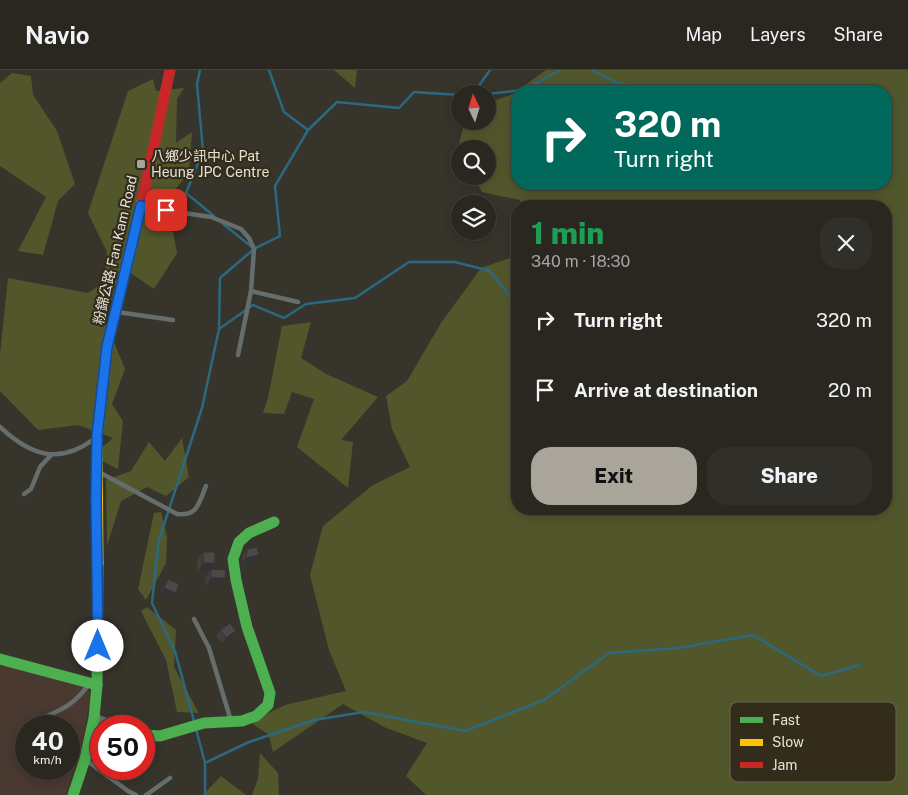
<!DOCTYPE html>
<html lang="en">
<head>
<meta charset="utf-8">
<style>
	body { margin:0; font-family:"Public Sans","Noto Sans TC",sans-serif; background:#312f29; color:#f1f3f6; height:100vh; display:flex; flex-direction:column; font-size:19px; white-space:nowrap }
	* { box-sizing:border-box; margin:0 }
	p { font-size:16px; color:#a5a5a5 }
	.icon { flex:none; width:28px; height:28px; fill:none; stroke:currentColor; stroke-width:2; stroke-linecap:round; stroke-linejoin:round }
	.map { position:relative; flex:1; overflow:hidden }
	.sheet { position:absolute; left:511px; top:130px; width:381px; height:315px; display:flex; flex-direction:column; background:#292720; border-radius:20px; box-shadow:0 2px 12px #0003,0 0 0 1px #45443e }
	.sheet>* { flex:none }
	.banner { position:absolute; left:511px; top:15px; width:381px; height:105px; border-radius:20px; box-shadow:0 2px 12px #0003,0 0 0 1px #45443e; background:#00695c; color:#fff; overflow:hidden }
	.needle { width:32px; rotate:356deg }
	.fabs { position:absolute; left:451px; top:15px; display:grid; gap:10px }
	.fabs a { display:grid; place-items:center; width:45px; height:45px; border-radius:50%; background:#292720; box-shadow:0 2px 12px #0003,0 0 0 1px #45443e; font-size:25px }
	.speed { position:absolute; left:15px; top:645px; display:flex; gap:10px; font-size:25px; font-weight:700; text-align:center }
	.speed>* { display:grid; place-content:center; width:65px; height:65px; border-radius:50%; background:#292720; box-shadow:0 2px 12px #0003,0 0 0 1px #45443e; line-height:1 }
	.speed small { font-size:12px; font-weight:400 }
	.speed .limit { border:8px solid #d22; background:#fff; color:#111 }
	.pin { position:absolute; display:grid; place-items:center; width:42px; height:42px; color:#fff; margin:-21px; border-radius:10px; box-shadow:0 2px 8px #0006 }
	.me { position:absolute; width:55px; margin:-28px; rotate:0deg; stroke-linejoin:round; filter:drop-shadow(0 0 4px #0008) }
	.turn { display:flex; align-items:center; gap:18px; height:105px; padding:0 20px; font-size:22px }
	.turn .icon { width:65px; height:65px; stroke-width:2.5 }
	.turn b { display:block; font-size:35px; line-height:42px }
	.round { display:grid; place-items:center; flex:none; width:52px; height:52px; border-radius:20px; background:#312f29 }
	.headline { display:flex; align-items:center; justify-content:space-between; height:85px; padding:0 20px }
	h1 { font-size:30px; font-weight:800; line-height:38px; color:#1e9e55 }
	.primary-button { display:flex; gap:10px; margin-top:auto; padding:10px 20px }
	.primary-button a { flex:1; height:58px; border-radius:20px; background:#a9a59b; color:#111; font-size:20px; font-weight:800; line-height:58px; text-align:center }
	.primary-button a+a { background:#312f29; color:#f1f3f6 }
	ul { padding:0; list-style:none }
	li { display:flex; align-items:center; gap:15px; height:70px; padding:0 20px }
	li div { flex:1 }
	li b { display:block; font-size:19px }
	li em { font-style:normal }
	header { display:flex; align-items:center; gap:30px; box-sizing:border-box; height:70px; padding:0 25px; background:#292720; border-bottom:1px solid #45443e }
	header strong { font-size:24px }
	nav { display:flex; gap:28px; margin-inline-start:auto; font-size:18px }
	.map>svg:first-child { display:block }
	.industrial { fill:#493930; fill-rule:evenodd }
	.green { fill:#52572b; fill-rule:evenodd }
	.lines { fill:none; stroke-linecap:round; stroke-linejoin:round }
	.stream { stroke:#2a6981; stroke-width:2.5 }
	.lane { stroke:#656e6c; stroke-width:4.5 }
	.street { stroke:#656e6c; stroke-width:9 }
	.fast { stroke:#4caf50; stroke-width:11 }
	.slow { stroke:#ffc107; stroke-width:11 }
	.jam { stroke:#c62828; stroke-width:11 }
	.wall { fill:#403f3e }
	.shaded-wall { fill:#343332 }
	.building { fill:#4b4948; stroke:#343332 }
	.route-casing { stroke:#114b97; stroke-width:12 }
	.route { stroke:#1a73e8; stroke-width:9 }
	.poi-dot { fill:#a9a59b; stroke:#332c1b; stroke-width:2 }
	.labels { text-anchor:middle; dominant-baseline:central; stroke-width:4.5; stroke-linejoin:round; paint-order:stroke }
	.poi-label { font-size:14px; fill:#e6e2d7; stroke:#332c1b; text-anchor:start }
	.street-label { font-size:14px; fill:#e6e2d7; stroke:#332c1b }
	.key { fill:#332c1b; stroke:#696353; stroke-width:1 }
	.key-label { font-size:14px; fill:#e6e2d7 }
</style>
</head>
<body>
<header>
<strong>Navio</strong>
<nav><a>Map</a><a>Layers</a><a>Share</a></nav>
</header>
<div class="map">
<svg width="908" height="725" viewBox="0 0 908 725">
	<rect width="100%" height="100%" fill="#37342b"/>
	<path class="industrial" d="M 5,594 L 88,616 L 90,624 L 89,635 L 83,670 L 66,725 L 0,725 L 0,596 ZM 26,656 L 69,656 L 69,699 L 26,699 Z"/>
	<g class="green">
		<polygon points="334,0 357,0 355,18"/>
		<path d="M 546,0 L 908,0 L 908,725 L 426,725 L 406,706 L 427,673 L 384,657 L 343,634 L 273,682 L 269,665 L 250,652 L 285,635 L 346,621 L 329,580 L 310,505 L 323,456 L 373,415 L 410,397 L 392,359 L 386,326 L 407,311 L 441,253 L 481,198 L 516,186 L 517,180 L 518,439 L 886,439 L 886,136 L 521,136 L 520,130 L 482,122 L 474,106 L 488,106 L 488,79 L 460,79 L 460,80 L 458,77 L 465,51 L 488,51 L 488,33 L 511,25 ZM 518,21 L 886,21 L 886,114 L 518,114 Z"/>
		<polygon points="12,3 31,6 33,25 57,61 75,114 58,131 43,185 18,181 46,127 0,96 0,13"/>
		<polygon points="153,9 156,21 184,18 177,29 176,73 192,62 189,103 167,129 177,183 154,219 122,197 105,250 125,299 112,334 123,351 118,399 92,386 113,368 78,355 38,360 0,321 0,284 8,208 88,223 104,212 107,182 88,143 128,21"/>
		<polygon points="311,252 301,288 326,304 378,327 341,370 353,372 348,418 297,377 314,329 292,322 284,344 263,343 268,328 282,256"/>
		<polygon points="182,368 189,407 166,426 147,417 121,431 107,476 106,410 131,401 149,372 165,391"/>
		<polygon points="161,442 167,467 166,493 146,530 138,519 154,443"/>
		<polygon points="147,537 176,560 174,597 199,643 177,642 166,590 141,541"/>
		<polygon points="260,683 278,703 279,725 252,725 258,709"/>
		<polygon points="221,706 246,725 203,725"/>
	</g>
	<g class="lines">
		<g class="stream">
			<polyline points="200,0 197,14 203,81 186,123 214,146"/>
			<polyline points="269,0 284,42 308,60"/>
			<polyline points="592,0 617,13 684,21"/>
			<polyline points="473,24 490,0"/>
			<polyline points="488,24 523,20 561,0"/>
			<polyline points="222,153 253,178"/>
			<polyline points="219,259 220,208 254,179 280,166 275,116 308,60 337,32 399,38 414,22 460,25"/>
			<polyline points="194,651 175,581 152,533 159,470 202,338 219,259 253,235 284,248 306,234 355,228 409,192 455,192 490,201 518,236"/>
			<polyline points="196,659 205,693"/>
			<polyline points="205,725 205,693 249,672 314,650 364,642 465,661 544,630 609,583 679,578 753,565 821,606 860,595"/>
		</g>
		<g class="lane">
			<polyline points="143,137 211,147 241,159 249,168 254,179 251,221 238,285"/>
			<polyline points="251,221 298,232"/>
			<polyline points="117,242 173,250"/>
			<path d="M 0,357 C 31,386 59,395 94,369"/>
			<path d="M 97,401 L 177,444 C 198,447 199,432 206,416"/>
			<polyline points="24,424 31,419 40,397 51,385"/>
			<polyline points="194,549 209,578 231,651"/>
			<path d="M 41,649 C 63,639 74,635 89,614"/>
			<polyline points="86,690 128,721 136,725"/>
			<polyline points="146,725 170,708"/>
		</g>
		<polyline class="street" points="94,648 116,656"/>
		<g class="fast">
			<polyline points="0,589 97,615"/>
			<polyline points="144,665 160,666 204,653 242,651 256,646 268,635 270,623 247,557 236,510 233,489 239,472 249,463 274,452"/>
			<polyline points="73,725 85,689 94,648 97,615 98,493"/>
		</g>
		<polyline class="slow" points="98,493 97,367 107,277 142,132"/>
		<polyline class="jam" points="142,132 170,0"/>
	</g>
	<g class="wall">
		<polygon points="247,479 259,485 255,491 242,494 243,485"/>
		<polygon points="203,482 209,501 197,502 197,491"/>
		<polygon points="211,499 219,517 205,516 205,508"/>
		<polygon points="168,509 172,529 160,524 164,515"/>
		<polygon points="220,560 232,567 222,574 216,566"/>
	</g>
	<g class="shaded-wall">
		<polygon points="259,485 255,491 242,494 246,488"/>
		<polygon points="203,493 215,493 209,501 197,502"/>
		<polygon points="211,508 225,508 219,517 205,516"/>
		<polygon points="164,518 176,523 172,529 160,524"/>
		<polygon points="236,561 232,567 222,574 226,568"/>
	</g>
	<g class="building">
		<polygon points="257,477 259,485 246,488 247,479"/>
		<rect x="203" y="482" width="12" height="11"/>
		<polygon points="211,499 226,500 225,508 211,508"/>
		<polygon points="168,509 179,514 176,523 164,518"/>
		<polygon points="230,553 236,561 226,568 220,560"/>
	</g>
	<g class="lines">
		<defs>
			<polyline id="route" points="98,576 96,427 97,366 107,277 141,136 166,140"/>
		</defs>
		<use href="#route" class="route-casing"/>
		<use href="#route" class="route"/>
	</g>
	<rect class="poi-dot" x="136" y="89" width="10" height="10" rx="2.5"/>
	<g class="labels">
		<g class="poi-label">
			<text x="151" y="86">八鄉少訊中心 Pat<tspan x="151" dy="16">Heung JPC Centre</tspan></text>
		</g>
		<g class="street-label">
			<text transform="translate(115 180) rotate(-77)">粉錦公路 Fan Kam Road</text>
		</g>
	</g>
	<rect x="730" y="632" width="166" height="80" rx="8" class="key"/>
	<rect x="740" y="647" width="23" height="6" fill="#4caf50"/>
	<rect x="740" y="669" width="23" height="7" fill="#ffc107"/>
	<rect x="740" y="692" width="23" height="6" fill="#c62828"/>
	<g class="key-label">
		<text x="772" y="655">Fast</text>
		<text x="772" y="677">Slow</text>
		<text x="772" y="700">Jam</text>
	</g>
</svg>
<div class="fabs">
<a><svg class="needle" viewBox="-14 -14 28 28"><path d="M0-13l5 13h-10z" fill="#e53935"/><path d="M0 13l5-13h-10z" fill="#a5a5a5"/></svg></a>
<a><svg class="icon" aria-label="search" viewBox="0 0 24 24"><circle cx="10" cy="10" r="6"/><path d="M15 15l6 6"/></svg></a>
<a><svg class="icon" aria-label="layers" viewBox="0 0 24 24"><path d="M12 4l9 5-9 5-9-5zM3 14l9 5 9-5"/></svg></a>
</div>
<div class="speed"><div>40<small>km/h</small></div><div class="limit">50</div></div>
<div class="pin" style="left:166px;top:140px;background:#d93025"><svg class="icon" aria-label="arrive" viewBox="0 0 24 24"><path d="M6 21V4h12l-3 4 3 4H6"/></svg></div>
<svg class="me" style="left:98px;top:576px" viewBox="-20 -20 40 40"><circle r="19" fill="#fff"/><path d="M0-13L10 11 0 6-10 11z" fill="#1a73e8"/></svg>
<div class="banner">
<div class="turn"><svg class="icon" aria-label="right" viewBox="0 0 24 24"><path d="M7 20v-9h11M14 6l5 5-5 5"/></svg><div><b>320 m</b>Turn right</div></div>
</div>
<section class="sheet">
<div class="headline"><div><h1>1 min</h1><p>340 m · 18:30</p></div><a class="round"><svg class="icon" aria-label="close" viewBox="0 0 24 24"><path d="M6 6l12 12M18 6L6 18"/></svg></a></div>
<ul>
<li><svg class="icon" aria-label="right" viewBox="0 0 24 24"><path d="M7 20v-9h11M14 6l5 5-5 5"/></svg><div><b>Turn right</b></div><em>320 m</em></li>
<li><svg class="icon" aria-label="arrive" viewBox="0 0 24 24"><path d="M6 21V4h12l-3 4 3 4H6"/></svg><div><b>Arrive at destination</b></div><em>20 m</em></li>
</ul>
<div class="primary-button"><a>Exit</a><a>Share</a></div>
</section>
</div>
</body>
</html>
